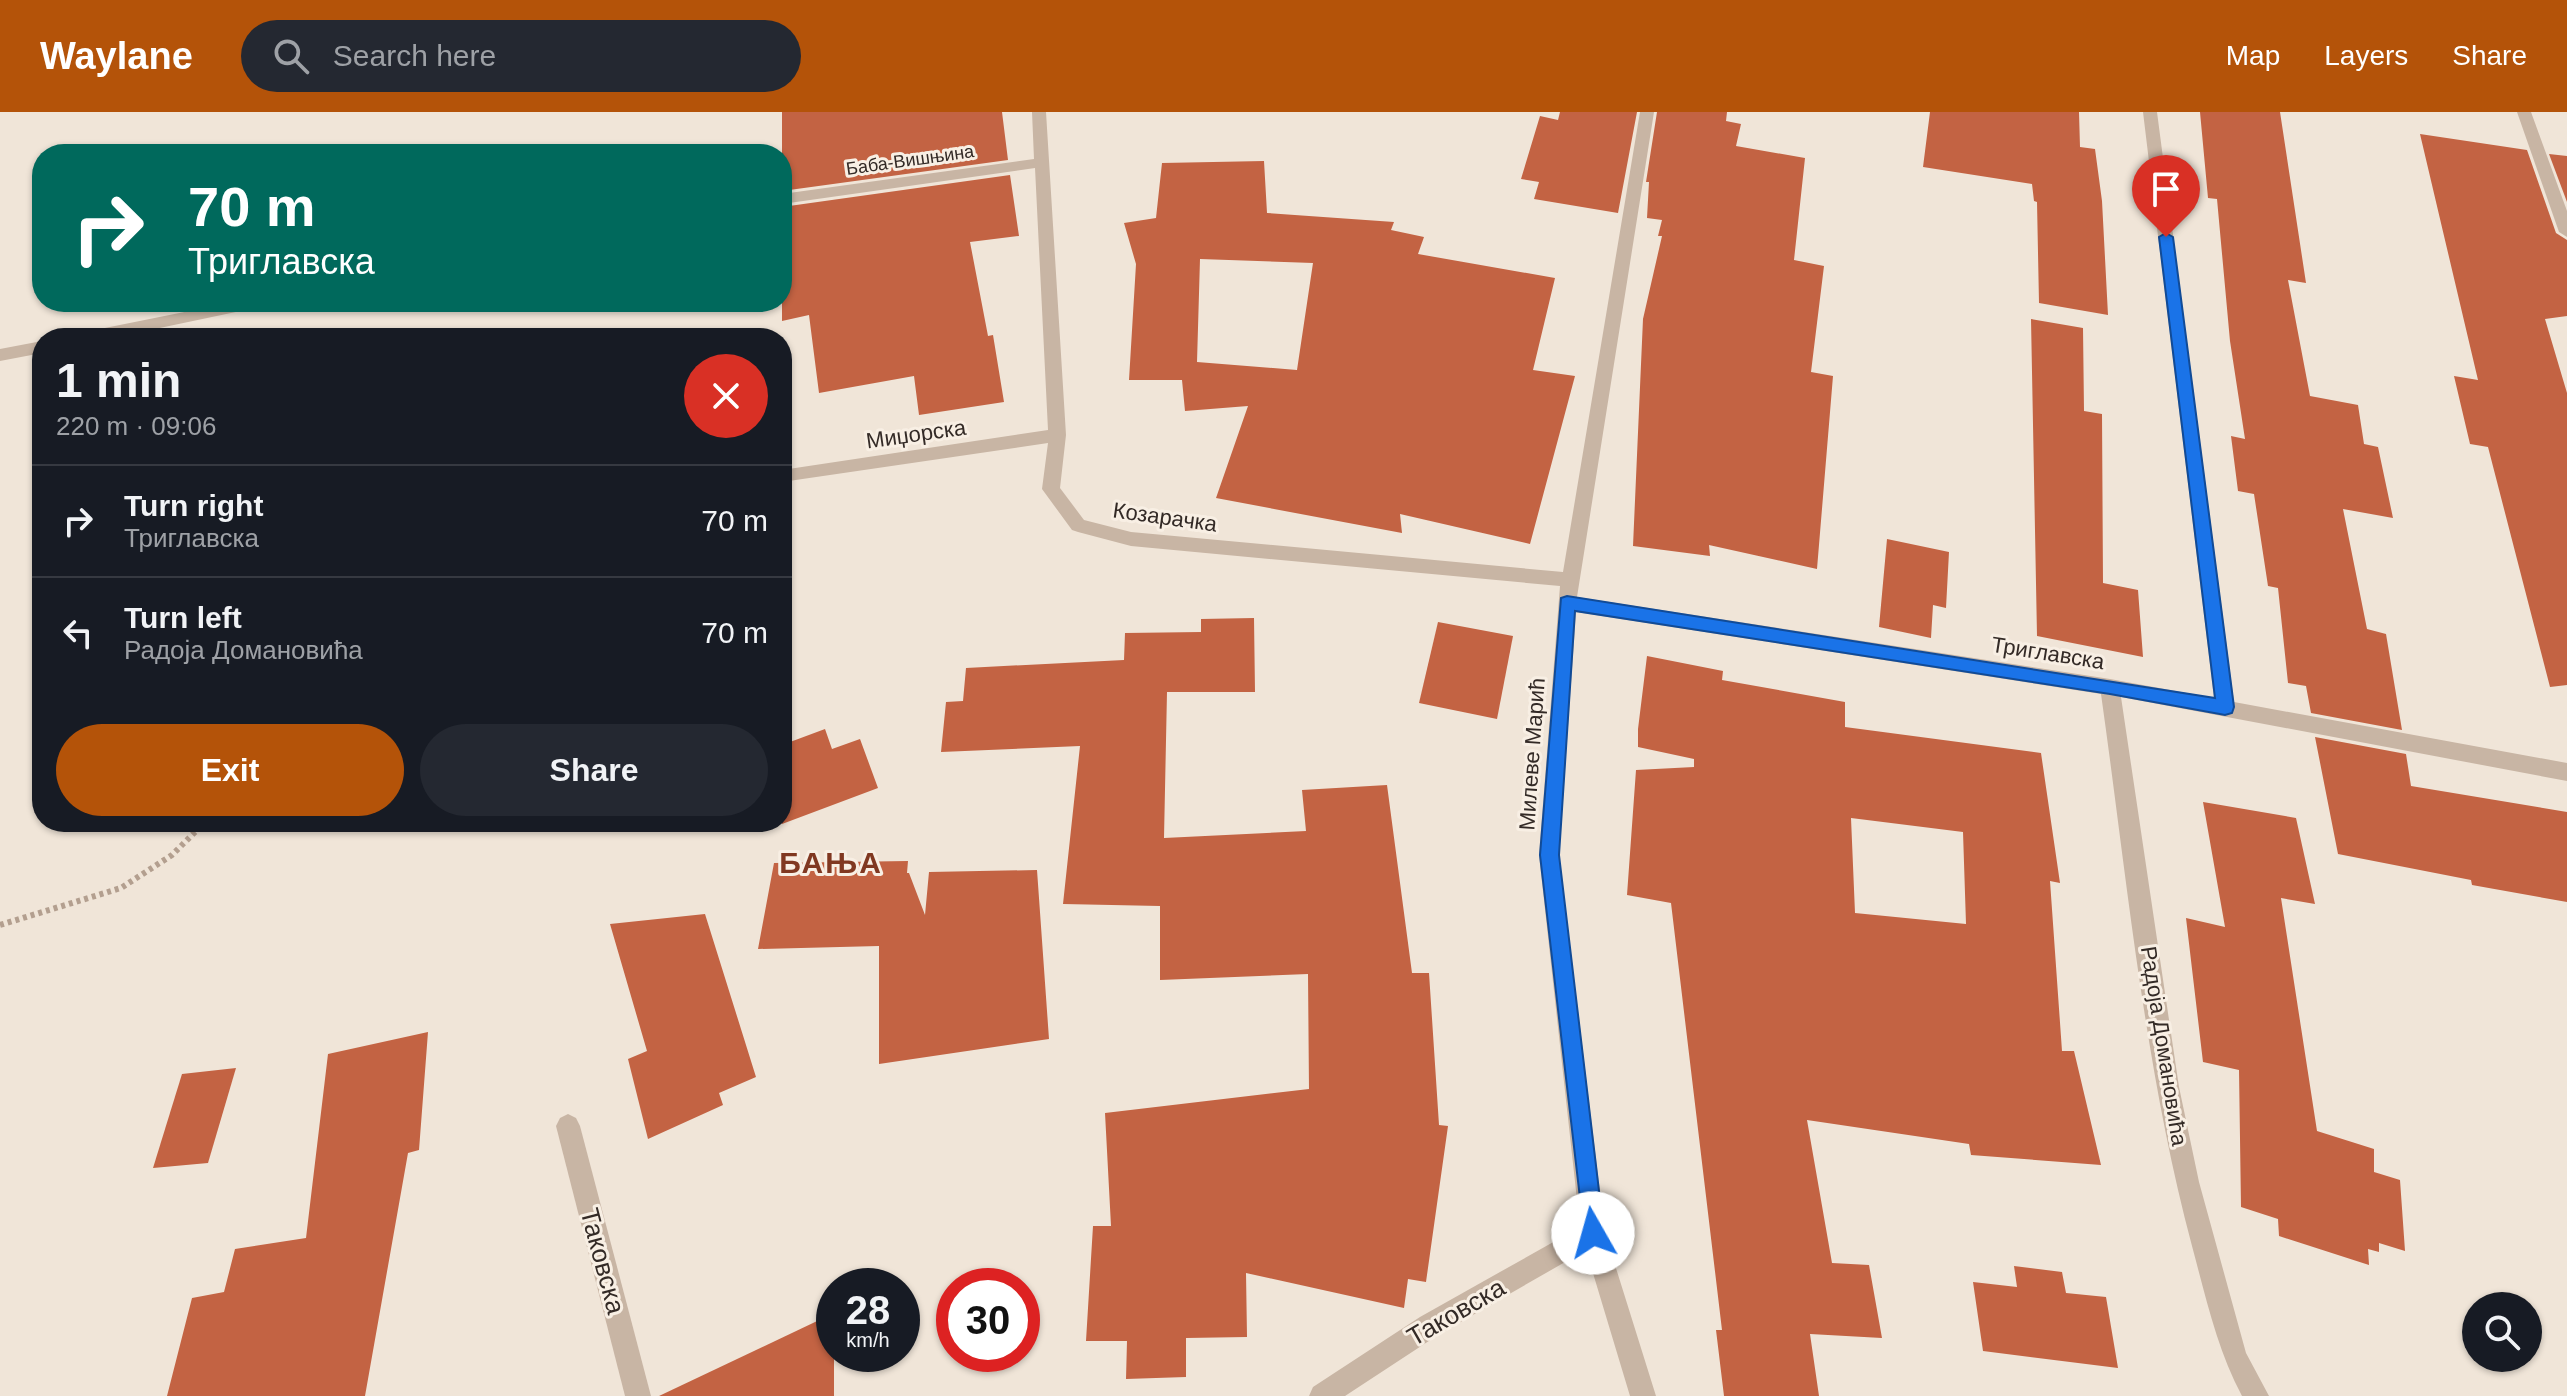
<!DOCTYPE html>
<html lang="en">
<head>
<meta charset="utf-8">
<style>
	body { margin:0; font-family:Arial,sans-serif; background:#242831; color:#f1f3f6; height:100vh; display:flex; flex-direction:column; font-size:30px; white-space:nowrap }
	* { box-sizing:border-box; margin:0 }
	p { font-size:26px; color:#9ea1a6 }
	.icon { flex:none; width:44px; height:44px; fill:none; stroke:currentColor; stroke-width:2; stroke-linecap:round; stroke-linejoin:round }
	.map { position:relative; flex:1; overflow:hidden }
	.sheet { position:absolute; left:32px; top:216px; width:760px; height:504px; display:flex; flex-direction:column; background:#171b24; border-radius:32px; box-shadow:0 2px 6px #0004 }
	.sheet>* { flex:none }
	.guide { position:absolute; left:32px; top:32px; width:760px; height:168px; border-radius:32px; box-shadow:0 2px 6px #0004; background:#00695c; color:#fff; overflow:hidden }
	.tools { position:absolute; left:2462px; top:1180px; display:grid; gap:16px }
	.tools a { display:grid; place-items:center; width:80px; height:80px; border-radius:50%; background:#171b24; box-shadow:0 2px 6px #0004; font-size:40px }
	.speed { position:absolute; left:816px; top:1156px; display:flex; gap:16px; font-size:40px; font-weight:700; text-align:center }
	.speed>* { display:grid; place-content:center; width:104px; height:104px; border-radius:50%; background:#171b24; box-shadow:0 2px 6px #0004; line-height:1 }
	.speed small { font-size:20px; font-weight:400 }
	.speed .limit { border:12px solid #d22; background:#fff; color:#111 }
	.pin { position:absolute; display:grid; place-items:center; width:68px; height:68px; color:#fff; margin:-82px -34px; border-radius:50% 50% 50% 0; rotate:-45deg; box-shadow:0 0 8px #0007 }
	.pin .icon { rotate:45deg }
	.me { position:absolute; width:88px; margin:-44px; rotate:353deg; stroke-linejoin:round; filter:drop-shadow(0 0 6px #0008) }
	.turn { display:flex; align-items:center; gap:28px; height:168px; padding:0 24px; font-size:36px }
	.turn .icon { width:104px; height:104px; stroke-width:2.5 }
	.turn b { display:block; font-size:56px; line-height:68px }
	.round { display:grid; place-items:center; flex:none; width:84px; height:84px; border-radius:42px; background:#242831 }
	.summary { display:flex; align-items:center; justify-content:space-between; height:136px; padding:0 24px }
	h1 { font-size:48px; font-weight:700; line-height:60px }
	.button { display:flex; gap:16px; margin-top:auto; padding:16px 24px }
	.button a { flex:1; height:92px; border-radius:48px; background:#b45309; color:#fff; font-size:32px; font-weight:700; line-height:92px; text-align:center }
	.button a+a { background:#242831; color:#f1f3f6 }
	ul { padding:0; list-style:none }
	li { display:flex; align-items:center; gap:24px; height:112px; padding:0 24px; border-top:2px solid #363941 }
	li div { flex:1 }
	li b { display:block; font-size:30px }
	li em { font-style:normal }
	header { display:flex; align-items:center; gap:48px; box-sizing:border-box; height:112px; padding:0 40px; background:#b45309; color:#fff }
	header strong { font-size:38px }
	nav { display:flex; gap:44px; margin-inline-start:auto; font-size:28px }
	.search { width:560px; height:72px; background:#242831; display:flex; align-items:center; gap:20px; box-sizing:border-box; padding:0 28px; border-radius:44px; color:#9ea1a6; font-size:30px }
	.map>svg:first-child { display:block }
	.building { fill:#c36343; fill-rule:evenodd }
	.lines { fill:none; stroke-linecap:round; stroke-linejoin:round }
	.path { stroke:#b39f8f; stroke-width:6; stroke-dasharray:4 4; stroke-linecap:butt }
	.minor { fill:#c8b5a4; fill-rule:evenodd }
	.route { fill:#1a73e8; stroke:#114b97; stroke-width:2 }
	.labels { text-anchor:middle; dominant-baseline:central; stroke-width:6; stroke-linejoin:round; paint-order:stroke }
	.far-street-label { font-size:18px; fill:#332a26; stroke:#f8efe4 }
	.street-label { font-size:22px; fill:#332a26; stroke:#f8efe4 }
	.near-street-label { font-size:26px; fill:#332a26; stroke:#f8efe4 }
	.district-label { font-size:30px; font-weight:bold; letter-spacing:2px; fill:#803821; stroke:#f8efe4 }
</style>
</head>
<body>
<header>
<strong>Waylane</strong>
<div class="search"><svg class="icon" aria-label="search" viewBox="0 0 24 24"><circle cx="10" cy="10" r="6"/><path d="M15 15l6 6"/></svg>Search here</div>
<nav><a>Map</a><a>Layers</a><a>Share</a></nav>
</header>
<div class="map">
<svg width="2567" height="1284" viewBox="0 0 2567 1284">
	<rect width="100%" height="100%" fill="#f0e5d8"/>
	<g class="building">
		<polygon points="782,0 1002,0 1008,48 782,79"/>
		<polygon points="1560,0 1637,0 1618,101 1534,87 1539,70 1521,67 1540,4 1558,8"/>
		<polygon points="1657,0 1727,0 1726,9 1741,12 1736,34 1805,46 1794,148 1824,154 1811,260 1833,264 1817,457 1709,433 1710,444 1633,434 1643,207 1662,124 1658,124 1662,108 1647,106 1649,70 1646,70"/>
		<polygon points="1930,0 2079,0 2080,35 2095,37 2102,89 2108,203 2039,191 2037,90 2034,89 2032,72 1923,55"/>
		<polygon points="2200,0 2280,0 2306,171 2288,168 2310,284 2358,293 2364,332 2378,335 2393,406 2343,397 2367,517 2386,522 2402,618 2311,601 2306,574 2288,571 2278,476 2268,474 2254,382 2238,379 2231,324 2245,327 2230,229 2217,87 2208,86"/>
		<polygon points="2420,22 2527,38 2556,121 2567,128 2567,204 2545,207 2567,281 2567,573 2550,575 2488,335 2470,332 2454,264 2478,268"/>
		<polygon points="2549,42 2567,44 2567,90"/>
		<path d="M 1264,49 L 1267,101 L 1394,110 L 1391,118 L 1424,125 L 1418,142 L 1555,166 L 1533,258 L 1575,264 L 1530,432 L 1400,402 L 1402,421 L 1216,386 L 1248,294 L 1185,299 L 1182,268 L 1129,268 L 1136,152 L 1124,111 L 1156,106 L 1162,51 ZM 1200,147 L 1313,151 L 1297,258 L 1197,250 Z"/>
		<polygon points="1010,63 1019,124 970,130 988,224 993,223 1004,290 919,303 914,264 819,281 809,203 782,209 782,95"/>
		<polygon points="2031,207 2083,216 2084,299 2102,302 2103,471 2138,478 2143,545 2037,524"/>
		<polygon points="1887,427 1949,440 1946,496 1933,493 1931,526 1879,515"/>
		<polygon points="1254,506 1255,580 1167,580 1164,726 1306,719 1302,678 1387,673 1412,861 1429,861 1439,1013 1448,1014 1426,1170 1408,1167 1404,1196 1246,1161 1247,1225 1186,1226 1186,1265 1126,1267 1127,1229 1086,1229 1093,1114 1111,1114 1105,1001 1309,977 1308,862 1160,868 1160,794 1063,792 1080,634 941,640 946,590 963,589 966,556 1124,548 1125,521 1201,520 1201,507"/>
		<polygon points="1438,510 1513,524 1497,607 1419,591"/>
		<path d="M 1647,544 L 1723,559 L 1722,568 L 1845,590 L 1845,615 L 2041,641 L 2060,771 L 2050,769 L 2062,939 L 2074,939 L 2101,1053 L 1971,1043 L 1969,1032 L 1807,1008 L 1832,1151 L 1869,1153 L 1882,1226 L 1810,1222 L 1819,1284 L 1724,1284 L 1716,1218 L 1722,1218 L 1671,791 L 1627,783 L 1636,658 L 1694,655 L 1694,647 L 1638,635 L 1638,617 ZM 1851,706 L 1963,720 L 1966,812 L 1855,801 Z"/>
		<polygon points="825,617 832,637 860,627 878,676 782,712 782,633"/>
		<polygon points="2315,625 2406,642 2411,674 2567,700 2567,790 2472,773 2471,768 2338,742"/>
		<polygon points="2203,690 2296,706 2315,792 2281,786 2317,1019 2374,1037 2374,1060 2400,1068 2405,1139 2379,1131 2379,1140 2368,1137 2369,1153 2279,1124 2278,1107 2241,1095 2239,958 2203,950 2186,806 2225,815"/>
		<polygon points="908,749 907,761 909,761 925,803 929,760 1037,758 1049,927 879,952 879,834 758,837 774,751"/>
		<polygon points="705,802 756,965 719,981 723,993 648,1027 628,947 647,939 610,812"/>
		<polygon points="428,920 419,1038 408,1041 365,1284 167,1284 192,1186 224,1180 235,1137 306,1126 328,942"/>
		<polygon points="236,956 208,1051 153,1056 182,962"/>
		<polygon points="2014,1154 2062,1160 2066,1181 2106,1185 2118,1256 1983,1239 1973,1170 2017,1175"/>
		<polygon points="834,1201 834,1284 659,1284"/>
	</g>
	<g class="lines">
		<polyline class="path" points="0,813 121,776 172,743 205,710"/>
		<g class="minor">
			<path d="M 1032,0 L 1046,0 L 1066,323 L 1060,376 L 1084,408 L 1131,420 L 1563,460 L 1640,0 L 1654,0 L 1577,485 L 2110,567 L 2214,586 L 2143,0 L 2157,0 L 2234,590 L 2567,651 L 2567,669 L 2121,585 L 2179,975 L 2199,1070 L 2246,1241 L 2269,1284 L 2242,1284 C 2217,1237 2206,1186 2192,1134 C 2144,954 2127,766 2101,582 L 1576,500 L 1559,743 L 1605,1121 L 1656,1284 L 1630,1284 L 1586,1138 L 1438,1223 L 1345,1284 L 1309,1284 L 1313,1275 L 1420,1205 L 1580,1115 L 1539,743 L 1560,474 L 1131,434 L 1078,420 L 1072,418 L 1042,377 L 1048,331 L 782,370 L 782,358 L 1048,318 L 1035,56 L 782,92 L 782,82 L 1034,47 Z"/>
			<polygon points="2517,0 2531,0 2567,99 2567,125 2559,120"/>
			<polygon points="234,190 268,190 260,195 112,226 77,226 85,220"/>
			<polygon points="42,229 42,241 0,249 0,237"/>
			<polygon points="568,1002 576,1006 580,1014 651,1284 625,1284 556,1014 560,1006"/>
		</g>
	</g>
	<polygon class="route" points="2166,121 2173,125 2234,595 2232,601 2225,603 2110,582 1575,499 1559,743 1604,1121 1601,1129 1593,1132 1585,1129 1540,743 1561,486 1567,484 2215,586 2159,125"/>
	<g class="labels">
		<g class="far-street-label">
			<text transform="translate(910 48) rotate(-8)">Баба-Вишњина</text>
		</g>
		<g class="street-label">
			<text transform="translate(916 322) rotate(-8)">Миџорска</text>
			<text transform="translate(1165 405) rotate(8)">Козарачка</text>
			<text transform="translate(2048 541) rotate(9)">Триглавска</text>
			<text transform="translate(1532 642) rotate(-86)">Милеве Марић</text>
			<text transform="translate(2164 934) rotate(81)">Радоја Домановића</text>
		</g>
		<g class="near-street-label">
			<text transform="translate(603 1149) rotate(75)">Таковска</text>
			<text transform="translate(1456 1200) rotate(-30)">Таковска</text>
		</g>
		<g class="district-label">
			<text x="831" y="750">БАЊА</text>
		</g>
	</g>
</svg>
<div class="tools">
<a><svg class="icon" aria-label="search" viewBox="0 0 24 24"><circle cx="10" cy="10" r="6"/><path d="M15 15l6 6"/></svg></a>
</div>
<div class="speed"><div>28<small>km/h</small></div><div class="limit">30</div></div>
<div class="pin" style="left:2166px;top:125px;background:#d93025"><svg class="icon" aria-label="arrive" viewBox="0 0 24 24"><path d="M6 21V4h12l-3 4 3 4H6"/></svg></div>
<svg class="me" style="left:1593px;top:1121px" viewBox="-20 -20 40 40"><circle r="19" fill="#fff"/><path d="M0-13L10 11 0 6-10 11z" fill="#1a73e8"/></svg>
<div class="guide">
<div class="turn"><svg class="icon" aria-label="right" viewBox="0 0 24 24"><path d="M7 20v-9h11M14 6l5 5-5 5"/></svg><div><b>70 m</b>Триглавска</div></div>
</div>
<section class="sheet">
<div class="summary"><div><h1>1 min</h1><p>220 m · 09:06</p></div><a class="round" style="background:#d93025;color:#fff"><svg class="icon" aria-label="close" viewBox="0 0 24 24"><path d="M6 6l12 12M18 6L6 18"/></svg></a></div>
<ul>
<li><svg class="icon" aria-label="right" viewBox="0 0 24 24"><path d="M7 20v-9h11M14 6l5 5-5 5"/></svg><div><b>Turn right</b><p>Триглавска</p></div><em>70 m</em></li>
<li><svg class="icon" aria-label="left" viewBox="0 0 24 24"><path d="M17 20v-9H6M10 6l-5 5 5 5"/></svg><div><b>Turn left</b><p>Радоја Домановића</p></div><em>70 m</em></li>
</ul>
<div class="button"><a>Exit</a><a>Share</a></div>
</section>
</div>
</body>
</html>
